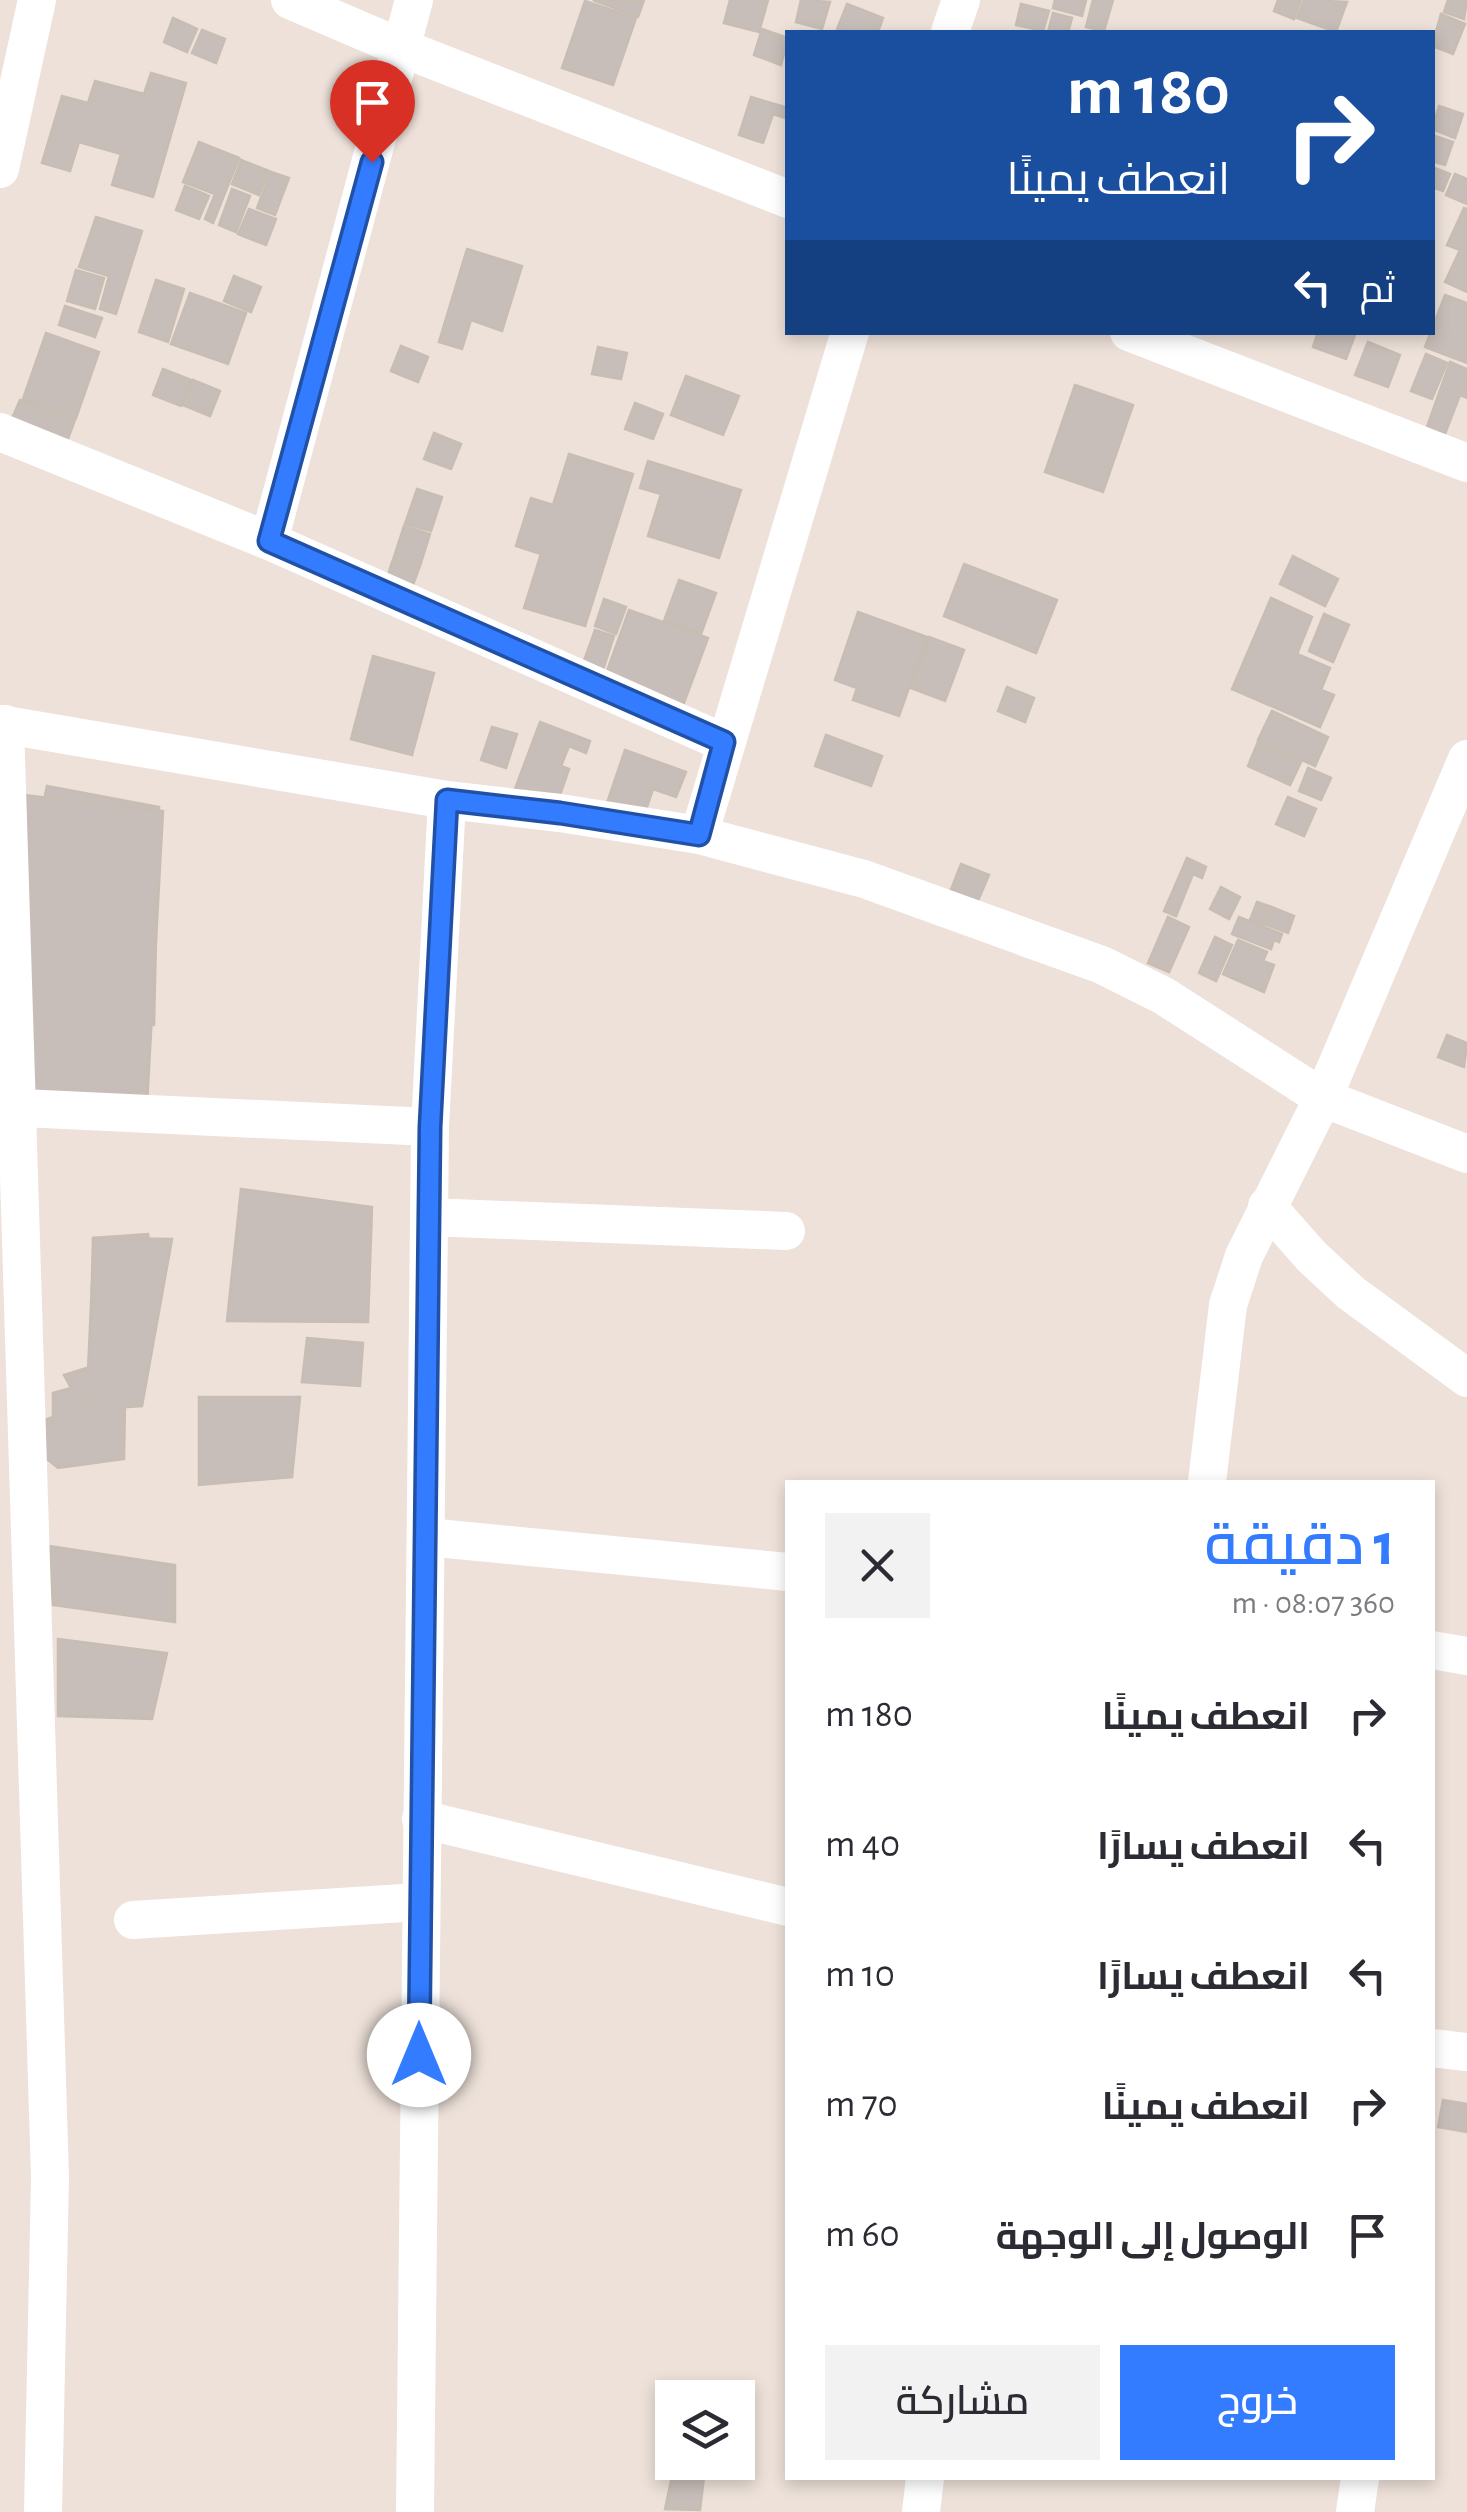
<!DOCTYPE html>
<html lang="ar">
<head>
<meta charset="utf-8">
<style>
	body { margin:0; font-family:"Alegreya Sans",Cairo,sans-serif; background:#f2f2f3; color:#2b2b33; direction:rtl; height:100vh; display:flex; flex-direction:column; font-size:38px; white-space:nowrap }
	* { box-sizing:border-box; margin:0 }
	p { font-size:32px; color:#7c7c81 }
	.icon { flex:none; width:55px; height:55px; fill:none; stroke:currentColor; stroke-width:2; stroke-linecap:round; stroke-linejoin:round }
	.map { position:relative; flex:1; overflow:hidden; direction:ltr }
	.panel { position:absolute; left:785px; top:1480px; width:650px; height:1000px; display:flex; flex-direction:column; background:#fff; border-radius:0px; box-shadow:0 5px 15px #0003; direction:rtl }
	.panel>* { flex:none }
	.top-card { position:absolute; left:785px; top:30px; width:650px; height:305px; border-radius:0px; box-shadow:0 5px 15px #0003; direction:rtl; background:#1a4fa0; color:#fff; overflow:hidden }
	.tools { position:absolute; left:655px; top:2380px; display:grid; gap:20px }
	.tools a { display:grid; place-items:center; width:100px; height:100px; border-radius:0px; background:#fff; box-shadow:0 5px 15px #0003; font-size:50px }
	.pin { position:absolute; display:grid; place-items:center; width:85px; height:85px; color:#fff; margin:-102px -42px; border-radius:50% 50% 50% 0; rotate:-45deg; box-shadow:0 0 10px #0007 }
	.pin .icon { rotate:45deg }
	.me { position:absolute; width:110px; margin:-55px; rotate:0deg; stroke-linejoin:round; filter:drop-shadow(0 0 8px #0008) }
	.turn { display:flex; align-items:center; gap:35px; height:210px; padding:0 40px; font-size:45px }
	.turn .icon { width:130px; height:130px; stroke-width:2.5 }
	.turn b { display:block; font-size:70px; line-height:85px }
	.then { display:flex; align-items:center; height:95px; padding:0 40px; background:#0003; gap:20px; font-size:38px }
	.round { display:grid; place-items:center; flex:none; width:105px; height:105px; border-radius:0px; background:#f2f2f3 }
	.head { display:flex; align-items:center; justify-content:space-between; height:170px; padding:0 40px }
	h1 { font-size:60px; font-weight:600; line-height:75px; color:#337cff }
	.primary-button { display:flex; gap:20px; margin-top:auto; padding:20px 40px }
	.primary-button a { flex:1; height:115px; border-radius:0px; background:#337cff; color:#fff; font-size:40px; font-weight:600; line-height:115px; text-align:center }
	.primary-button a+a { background:#f2f2f3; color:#2b2b33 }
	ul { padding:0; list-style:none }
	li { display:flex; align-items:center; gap:30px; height:130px; padding:0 40px }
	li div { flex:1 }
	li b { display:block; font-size:38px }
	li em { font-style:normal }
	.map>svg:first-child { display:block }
	.building { fill:#c8beb9; stroke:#c8bdb3; stroke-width:2.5 }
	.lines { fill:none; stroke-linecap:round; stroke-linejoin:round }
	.minor { stroke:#fff; stroke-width:38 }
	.route-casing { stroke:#2151a6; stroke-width:25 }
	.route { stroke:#337cff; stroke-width:18 }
</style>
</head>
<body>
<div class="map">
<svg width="1467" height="2512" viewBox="0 0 1467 2512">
	<rect width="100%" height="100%" fill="#ede1d9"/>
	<g class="building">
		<polygon points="593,0 644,0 638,17"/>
		<polygon points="730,0 768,0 759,32 724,23"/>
		<polygon points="801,0 830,2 822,29 796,22"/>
		<polygon points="1055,0 1086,0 1082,16 1053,8"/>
		<polygon points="1093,0 1113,0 1104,31 1086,27"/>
		<polygon points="1278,0 1301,0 1294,19 1274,11"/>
		<polygon points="1304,0 1347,2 1336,32 1297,18"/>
		<polygon points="1448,0 1467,0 1464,19 1444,12"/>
		<polygon points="585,1 636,18 613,85 562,68"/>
		<polygon points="847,4 883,18 878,32 836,32"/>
		<polygon points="1021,4 1049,11 1043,31 1016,25"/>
		<polygon points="1053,13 1072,18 1068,32 1048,32"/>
		<polygon points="1441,14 1465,24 1453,54 1432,46"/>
		<polygon points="173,18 197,29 187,52 164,42"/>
		<polygon points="762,29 788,38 781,65 754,55"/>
		<polygon points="202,30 225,39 216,63 192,53"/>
		<polygon points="151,73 186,83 153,197 112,185 121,154 79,142 70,171 42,163 62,96 88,103 95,81 144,94"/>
		<polygon points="751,97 788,108 788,119 773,114 763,143 739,135"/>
		<polygon points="1439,106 1463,114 1455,138 1432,129"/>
		<polygon points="1432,135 1453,142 1445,165 1432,161"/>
		<polygon points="199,142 239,158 213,223 205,219 215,194 183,182"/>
		<polygon points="241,160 269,171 259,195 232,184"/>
		<polygon points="1432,167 1450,174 1443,191 1432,187"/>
		<polygon points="271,172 289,178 275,215 257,208"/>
		<polygon points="1455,174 1467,179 1467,204 1446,195"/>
		<polygon points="185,186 209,196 199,219 176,210"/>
		<polygon points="232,189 250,196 236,232 219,225"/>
		<polygon points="1464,208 1467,209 1467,292 1445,282 1460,250 1447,245"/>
		<polygon points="249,209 276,219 266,245 238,234"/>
		<polygon points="96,217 142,231 116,314 100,309 109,276 79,267"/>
		<polygon points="467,249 522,266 502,331 471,320 462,349 439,342"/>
		<polygon points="76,270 104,278 95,309 67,301"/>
		<polygon points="234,276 261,287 251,312 224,301"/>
		<polygon points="156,280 184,289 168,342 139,332"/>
		<polygon points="190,293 246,313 228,364 171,344"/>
		<polygon points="1445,295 1467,303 1467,363 1425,347"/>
		<polygon points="65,306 102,318 95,337 59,325"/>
		<polygon points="1318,332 1356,332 1346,359 1313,347"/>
		<polygon points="46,333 99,352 76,418 23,399"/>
		<polygon points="1368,342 1400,355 1388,387 1355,375"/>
		<polygon points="401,346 428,357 418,382 391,371"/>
		<polygon points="598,347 627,353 621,379 592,374"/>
		<polygon points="1426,354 1447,363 1432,399 1411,391"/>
		<polygon points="1450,362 1467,369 1467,398 1460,395 1445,434 1427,427"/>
		<polygon points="163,369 191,380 181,406 153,395"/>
		<polygon points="686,376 739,396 723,435 671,415"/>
		<polygon points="193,380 220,391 210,416 183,405"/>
		<polygon points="1075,385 1133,405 1103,492 1045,472"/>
		<polygon points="20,400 75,420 66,444 10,423"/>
		<polygon points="635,403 663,414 653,439 625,429"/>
		<polygon points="434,433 461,444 451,469 424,459"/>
		<polygon points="569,454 633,474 585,626 524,608 541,554 516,546 531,498 553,505"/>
		<polygon points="648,461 741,490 719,558 648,536 661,494 640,488"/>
		<polygon points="417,489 442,497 431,531 405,524"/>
		<polygon points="404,526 430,534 419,569 393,560"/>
		<polygon points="1293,556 1338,579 1325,606 1280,584"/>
		<polygon points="392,562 418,571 409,596 384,588"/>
		<polygon points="964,564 1057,600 1036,653 944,616"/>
		<polygon points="679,580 716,593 701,634 664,621"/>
		<polygon points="1271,598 1312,617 1297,654 1330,668 1321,690 1334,695 1320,727 1232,689"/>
		<polygon points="604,599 626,607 616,634 595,626"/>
		<polygon points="629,610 708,638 681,711 603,682"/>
		<polygon points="858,612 927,637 899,716 853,700 857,688 835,680"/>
		<polygon points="1324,614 1349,625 1333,662 1309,651"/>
		<polygon points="595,630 614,636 601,676 581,669"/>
		<polygon points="929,637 964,650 945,701 911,688"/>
		<polygon points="373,656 434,673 412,755 351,739"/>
		<polygon points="1007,687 1034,698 1025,722 998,711"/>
		<polygon points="1272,711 1328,737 1315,766 1258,740"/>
		<polygon points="540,722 590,741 586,753 569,746 561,766 569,769 557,804 515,789"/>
		<polygon points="492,727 517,734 506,768 481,760"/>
		<polygon points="826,735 882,756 871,786 815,766"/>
		<polygon points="1258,742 1301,762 1290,785 1248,766"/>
		<polygon points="625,750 686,772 676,797 653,789 644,816 607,803"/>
		<polygon points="1308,768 1331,778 1321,800 1299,791"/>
		<polygon points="47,786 159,807 154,1025 43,1019 49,860 17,859 17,804 43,805"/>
		<polygon points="15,794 163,811 147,1105 31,1100"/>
		<polygon points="1288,797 1316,809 1304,836 1276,824"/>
		<polygon points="1187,858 1206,867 1202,878 1193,874 1176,916 1164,911"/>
		<polygon points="961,864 989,875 977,903 950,892"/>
		<polygon points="1221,887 1240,897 1229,919 1210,909"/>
		<polygon points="1257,902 1272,907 1265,925 1250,920"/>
		<polygon points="1274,908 1294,916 1288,933 1267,925"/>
		<polygon points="1168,917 1189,927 1169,972 1148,963"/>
		<polygon points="1239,917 1282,934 1279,942 1274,940 1271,949 1232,934"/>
		<polygon points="1215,937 1232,945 1216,981 1199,973"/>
		<polygon points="1238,940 1267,952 1263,961 1274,965 1264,992 1223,974"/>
		<polygon points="1447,1035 1467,1043 1464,1067 1438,1057"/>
		<polygon points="241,1189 372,1207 368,1322 227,1321"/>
		<polygon points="148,1234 152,1264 146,1343 126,1348 124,1459 58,1468 47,1459 35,1464 33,1424 53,1417 53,1393 71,1388 64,1375 90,1367 93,1238"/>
		<polygon points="94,1238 172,1239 142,1406 97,1409 74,1372 88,1371"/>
		<polygon points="307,1338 363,1343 360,1386 302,1382"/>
		<polygon points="199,1397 300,1397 292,1477 199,1485"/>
		<polygon points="49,1546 175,1565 175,1622 53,1605"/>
		<polygon points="58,1639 167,1653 152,1719 58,1716"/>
		<polygon points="1443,2100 1467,2104 1467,2132 1438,2127"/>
		<polygon points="675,2462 696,2462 705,2468 700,2510 665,2509"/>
	</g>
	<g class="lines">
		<g class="minor">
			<polyline points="290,0 402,48 788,199"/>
			<polyline points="950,32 961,0"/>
			<polyline points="0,169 37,0"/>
			<polyline points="1129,332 1467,463"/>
			<polyline points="0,432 269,541 725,743"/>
			<polyline points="269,541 414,0"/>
			<polyline points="0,724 447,800 560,813 699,835 864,879 1102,965 1164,996 1323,1098 1467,1154"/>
			<polyline points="5,724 50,2177 43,2512"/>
			<polyline points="699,835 850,332"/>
			<polyline points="0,1107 430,1127"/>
			<polyline points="1267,1206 1312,1257 1351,1293 1467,1378"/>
			<polyline points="429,1217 786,1231"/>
			<polyline points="1207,1482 1228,1305 1244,1256 1323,1098 1467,759"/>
			<polyline points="427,1537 788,1572"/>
			<polyline points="1432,1650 1467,1656"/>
			<polyline points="421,1819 788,1907"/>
			<polyline points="133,1920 420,1902"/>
			<polyline points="1432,2048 1467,2052"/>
			<polyline points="415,2512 430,1127 447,800"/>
			<polyline points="921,2512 925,2478"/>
			<polyline points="1355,2512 1360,2478"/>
		</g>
	</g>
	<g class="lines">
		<defs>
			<polyline id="route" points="372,162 269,541 724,742 699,835 560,813 447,800 430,1127 419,2055"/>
		</defs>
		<use href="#route" class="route-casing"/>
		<use href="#route" class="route"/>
	</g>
</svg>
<div class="tools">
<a><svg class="icon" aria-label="layers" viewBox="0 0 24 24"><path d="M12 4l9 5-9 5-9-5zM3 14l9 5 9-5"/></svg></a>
</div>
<div class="pin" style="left:372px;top:162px;background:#d93025"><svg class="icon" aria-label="arrive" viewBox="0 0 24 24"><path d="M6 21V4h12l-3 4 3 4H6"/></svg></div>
<svg class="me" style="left:419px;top:2055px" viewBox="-20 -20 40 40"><circle r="19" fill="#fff"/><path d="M0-13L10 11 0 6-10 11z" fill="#337cff"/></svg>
<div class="top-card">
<div class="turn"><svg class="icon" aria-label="right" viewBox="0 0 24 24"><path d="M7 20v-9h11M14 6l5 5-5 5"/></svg><div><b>180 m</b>انعطف يمينًا</div></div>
<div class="then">ثم<svg class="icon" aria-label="left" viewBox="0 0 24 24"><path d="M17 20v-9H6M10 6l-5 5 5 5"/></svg></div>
</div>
<section class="panel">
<div class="head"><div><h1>1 دقيقة</h1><p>360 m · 08:07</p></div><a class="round"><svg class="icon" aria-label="close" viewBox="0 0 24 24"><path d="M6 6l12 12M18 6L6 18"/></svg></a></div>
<ul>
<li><svg class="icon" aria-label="right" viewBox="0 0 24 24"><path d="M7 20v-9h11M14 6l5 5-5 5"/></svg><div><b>انعطف يمينًا</b></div><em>180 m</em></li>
<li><svg class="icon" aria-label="left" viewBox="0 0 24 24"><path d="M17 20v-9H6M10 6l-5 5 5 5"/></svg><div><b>انعطف يسارًا</b></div><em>40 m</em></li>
<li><svg class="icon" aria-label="left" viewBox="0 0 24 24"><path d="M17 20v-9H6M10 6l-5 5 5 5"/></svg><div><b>انعطف يسارًا</b></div><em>10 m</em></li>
<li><svg class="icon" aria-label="right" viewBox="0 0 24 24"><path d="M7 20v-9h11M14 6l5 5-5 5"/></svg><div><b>انعطف يمينًا</b></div><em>70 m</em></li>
<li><svg class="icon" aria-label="arrive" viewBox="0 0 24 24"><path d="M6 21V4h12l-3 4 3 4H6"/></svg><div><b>الوصول إلى الوجهة</b></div><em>60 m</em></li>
</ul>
<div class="primary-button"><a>خروج</a><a>مشاركة</a></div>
</section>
</div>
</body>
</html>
